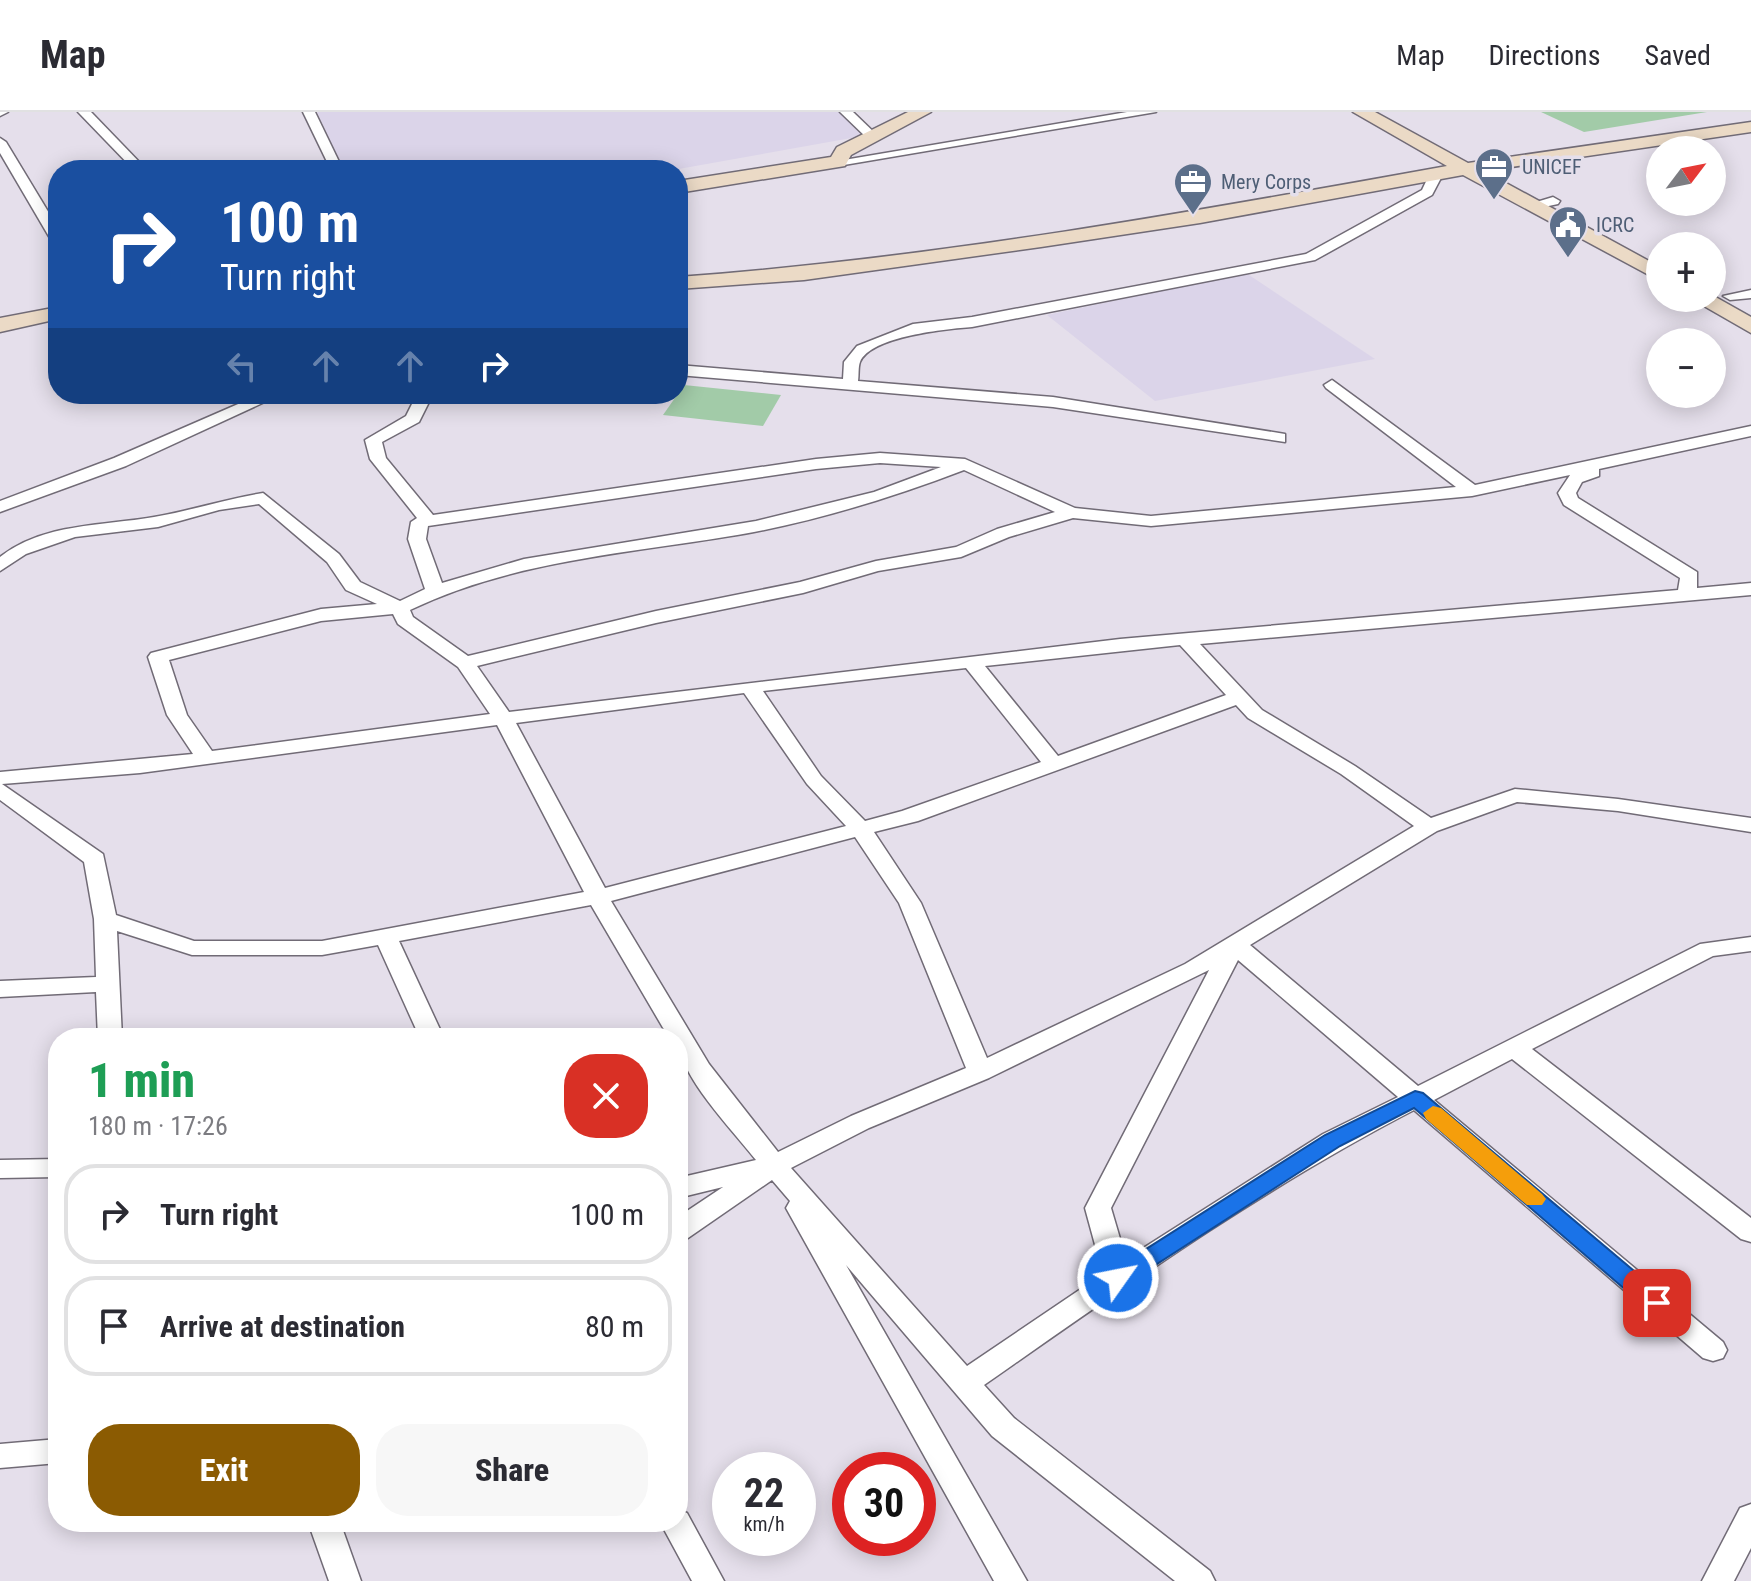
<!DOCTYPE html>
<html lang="en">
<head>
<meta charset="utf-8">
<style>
	body { margin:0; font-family:"Roboto Condensed",sans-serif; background:#f7f7f7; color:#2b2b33; height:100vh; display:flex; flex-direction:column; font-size:30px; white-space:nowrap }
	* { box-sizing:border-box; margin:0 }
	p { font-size:26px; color:#7c7c81 }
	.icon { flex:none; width:44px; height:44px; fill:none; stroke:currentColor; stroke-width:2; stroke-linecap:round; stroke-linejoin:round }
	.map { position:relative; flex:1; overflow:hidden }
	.details { position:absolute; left:48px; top:916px; width:640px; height:504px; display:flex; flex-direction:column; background:#fff; border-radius:32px; box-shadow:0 4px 20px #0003 }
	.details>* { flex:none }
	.top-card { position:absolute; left:48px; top:48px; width:640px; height:244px; border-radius:32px; box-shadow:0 4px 20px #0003; background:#1a4fa0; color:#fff; overflow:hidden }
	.needle { width:52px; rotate:58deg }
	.fabs { position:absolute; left:1646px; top:24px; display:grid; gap:16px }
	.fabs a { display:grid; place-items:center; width:80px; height:80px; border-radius:50%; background:#fff; box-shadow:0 4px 20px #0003; font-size:40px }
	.speed { position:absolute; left:712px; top:1340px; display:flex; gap:16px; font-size:40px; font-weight:700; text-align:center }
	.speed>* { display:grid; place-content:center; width:104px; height:104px; border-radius:50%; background:#fff; box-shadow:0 4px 20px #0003; line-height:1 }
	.speed small { font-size:20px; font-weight:400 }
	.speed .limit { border:12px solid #d22; background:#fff; color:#111 }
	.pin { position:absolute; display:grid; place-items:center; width:68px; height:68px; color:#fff; margin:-34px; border-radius:16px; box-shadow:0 4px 12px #0006 }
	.me { position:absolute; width:88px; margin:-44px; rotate:57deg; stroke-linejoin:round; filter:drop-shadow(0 0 6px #0008) }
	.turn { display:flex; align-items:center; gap:28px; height:168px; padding:0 40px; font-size:36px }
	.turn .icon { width:104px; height:104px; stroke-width:2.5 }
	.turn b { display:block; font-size:56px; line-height:68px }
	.lanes { display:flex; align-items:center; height:76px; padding:0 40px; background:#0003; justify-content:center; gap:40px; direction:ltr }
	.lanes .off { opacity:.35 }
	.round { display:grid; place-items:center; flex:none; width:84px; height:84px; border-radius:32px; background:#f7f7f7 }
	.summary { display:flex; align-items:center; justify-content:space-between; height:136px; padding:0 40px }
	h1 { font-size:48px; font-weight:800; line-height:60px; color:#1e9e55 }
	.button { display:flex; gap:16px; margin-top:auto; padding:16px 40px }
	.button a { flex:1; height:92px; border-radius:32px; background:#8b5b02; color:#fff; font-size:32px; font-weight:800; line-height:92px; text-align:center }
	.button a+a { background:#f7f7f7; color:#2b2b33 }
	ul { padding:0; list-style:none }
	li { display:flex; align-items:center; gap:24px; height:100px; margin:0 16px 12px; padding:0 24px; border:4px solid #e1e1e2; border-radius:32px }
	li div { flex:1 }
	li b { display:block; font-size:30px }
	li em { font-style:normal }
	header { display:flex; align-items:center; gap:48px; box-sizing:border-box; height:112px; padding:0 40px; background:#fff; border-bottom:2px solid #e1e1e2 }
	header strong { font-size:38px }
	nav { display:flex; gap:44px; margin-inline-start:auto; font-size:28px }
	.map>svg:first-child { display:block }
	.commercial { fill:#dbd4e9 }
	.green { fill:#a2cba8 }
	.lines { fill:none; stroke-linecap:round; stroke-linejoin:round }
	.street-casing { stroke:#716b76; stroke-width:3 }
	.secondary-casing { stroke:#716b76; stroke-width:3 }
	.street { fill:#fff; fill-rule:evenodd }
	.secondary { fill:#ebdac6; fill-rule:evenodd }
	.route { fill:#1a73e8; stroke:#114b97; stroke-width:2 }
	.slow { fill:#f59e0b }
	.labels { text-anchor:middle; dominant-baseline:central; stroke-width:7; stroke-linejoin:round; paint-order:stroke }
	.far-service-label { font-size:20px; fill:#4e5e75; stroke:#e5dfeb; text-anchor:start }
</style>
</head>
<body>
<header>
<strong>Map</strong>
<nav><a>Map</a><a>Directions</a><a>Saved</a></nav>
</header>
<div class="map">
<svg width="1751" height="1469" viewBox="0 0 1751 1469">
	<rect width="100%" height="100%" fill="#e5dfeb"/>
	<g class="commercial">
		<polygon points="317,0 840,0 868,23 673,58 343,58"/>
		<polygon points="1246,161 1375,247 1155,289 1047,203"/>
	</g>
	<g class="green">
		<polygon points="1541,0 1707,0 1584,20"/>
		<polygon points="684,273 781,283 763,314 663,303"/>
	</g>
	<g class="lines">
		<defs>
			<g id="street">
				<polygon points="0,0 8,0 0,4"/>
				<polygon points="78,0 91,0 147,58 134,58"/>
				<polygon points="303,0 315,0 343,58 331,58"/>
				<polygon points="840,0 853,0 879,25 869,28"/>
				<polygon points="1127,0 1156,0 838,54 832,50"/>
				<polygon points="0,26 6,30 58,116 58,132 51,128 0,41"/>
				<path d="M 1430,61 L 1442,64 L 1432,83 L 1315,148 L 972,215 C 947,217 871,224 860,250 C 858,255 859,263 858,269 L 1053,285 L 1279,321 L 1285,322 L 1285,330 L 1053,295 L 678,263 L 678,253 L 843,267 L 844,250 L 857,234 L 913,212 L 972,205 L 1306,142 L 1422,78 Z"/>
				<polygon points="1553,85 1560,89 1558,92 1530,98 1523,94"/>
				<polygon points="1751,178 1751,186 1730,188 1723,184"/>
				<path d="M 1332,268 L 1475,373 L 1751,314 L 1751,324 L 1599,357 L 1599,364 L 1582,370 L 1576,381 L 1578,386 L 1697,460 L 1697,476 L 1751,471 L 1751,483 L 1200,532 L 1262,598 L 1355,654 L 1431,706 L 1515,677 L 1618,687 L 1751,706 L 1751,720 L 1618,699 L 1517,690 L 1437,719 L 1250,833 L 1418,974 L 1700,832 L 1751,825 L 1751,839 L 1713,844 L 1532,937 L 1751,1106 L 1751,1130 L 1741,1127 L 1512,947 L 1434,988 L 1723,1230 L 1727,1238 L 1723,1246 L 1713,1249 L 1703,1246 L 1414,998 C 1263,1076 1123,1176 984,1273 L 1014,1306 L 1210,1459 L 1215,1469 L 1175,1469 L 992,1324 L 846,1153 L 1027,1469 L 994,1469 L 786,1096 L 790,1089 L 772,1068 L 688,1126 L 678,1129 L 678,1105 L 723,1075 L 678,1086 L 678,1066 L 756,1048 C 732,1017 678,963 678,926 L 669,926 L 591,793 L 399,829 L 444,926 L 420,926 L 378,833 L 322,843 L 192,843 L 117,819 L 122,926 L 98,926 L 96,880 L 0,885 L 0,869 L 96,865 L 94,807 L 84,750 L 0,688 L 0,660 L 193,642 L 167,603 L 148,545 L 151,541 L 321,497 L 377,492 L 346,478 L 327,450 L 259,392 L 219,398 L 158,415 L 75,425 L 26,442 L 0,459 L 0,445 C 43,411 102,414 154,405 C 190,399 225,387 263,381 L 339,442 L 360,470 L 400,489 L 425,477 L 408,427 L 411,410 L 417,406 L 370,347 L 365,328 L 406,304 L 417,282 L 433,282 L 419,310 L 382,330 L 386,346 L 433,403 L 816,347 L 880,341 L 965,347 L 1075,396 L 1151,404 L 1456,375 L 1326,276 L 1324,273 ZM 880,351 L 941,355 L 874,380 L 756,409 L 524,447 L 442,471 L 426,427 L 428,414 L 816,357 ZM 964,358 L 1055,400 L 997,417 L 956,435 L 876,449 L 800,470 L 656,499 L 468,544 L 413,505 L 410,498 C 517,446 639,441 754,420 C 826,406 896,384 964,358 ZM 1570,363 L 1558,381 L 1564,393 L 1680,466 L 1678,478 L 1120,527 L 509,600 L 477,554 L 656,511 L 803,481 L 878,459 L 961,445 L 1009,425 L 1073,406 L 1151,414 L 1472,384 ZM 393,502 L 398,512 L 458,555 L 490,602 L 212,639 L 187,603 L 169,548 L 321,509 ZM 1180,533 L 1226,583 L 1058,644 L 985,554 ZM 966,556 L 1041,650 L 902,699 L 865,709 L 821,664 L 763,579 ZM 744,581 L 807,672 L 846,714 L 605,776 L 516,611 ZM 1236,593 L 1248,606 L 1341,662 L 1414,714 L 1185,852 L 987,946 L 921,791 L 874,720 L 918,709 ZM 497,613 L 584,780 L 322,829 L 194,829 L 116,803 L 103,742 L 2,672 L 140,661 ZM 855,725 L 899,791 L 966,956 L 851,1004 L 778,1040 L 709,952 L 611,789 ZM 1238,848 L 1398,985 L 1323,1022 L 1126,1147 L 1111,1096 ZM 1209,858 L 1085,1096 L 1103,1162 L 967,1254 L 791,1056 L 869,1016 L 989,966 Z"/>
				<polygon points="261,282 282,282 126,354 0,400 0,389 114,346"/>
				<polygon points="58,1047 58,1065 0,1066 0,1048"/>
				<polygon points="58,1327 58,1351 0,1356 0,1332"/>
				<polygon points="1751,1392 1751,1436 1734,1469 1702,1469 1740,1396"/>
				<polygon points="678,1398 687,1401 724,1469 692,1469 660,1410 678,1410"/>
				<polygon points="308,1410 340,1410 361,1469 329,1469"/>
			</g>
			<g id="secondary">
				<polygon points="908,0 931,0 851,43 845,54 678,81 678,69 831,45 837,35"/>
				<path d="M 1353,0 L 1375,0 L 1468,51 L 1751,10 L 1751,20 L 1484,59 L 1660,155 L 1660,169 L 1463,63 L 1200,111 L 1041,135 L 804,168 L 678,177 L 678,165 C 937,146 1192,100 1447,54 Z"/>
				<polygon points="1712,183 1751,205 1751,221 1690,186"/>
				<polygon points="58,195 58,207 0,220 0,206"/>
			</g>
		</defs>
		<use href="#street" class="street-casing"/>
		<use href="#secondary" class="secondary-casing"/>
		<use href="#street" class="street"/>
		<use href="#secondary" class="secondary"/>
	</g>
	<polygon class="route" points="1415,979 1423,981 1665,1185 1668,1191 1665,1198 1649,1198 1414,996 1340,1034 1126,1172 1110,1172 1106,1166 1110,1160 1325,1023"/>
	<polygon class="slow" points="1433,994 1441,996 1542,1082 1546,1087 1542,1093 1527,1093 1426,1007 1423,1001"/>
	<defs>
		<symbol id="office-pin" viewBox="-11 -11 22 30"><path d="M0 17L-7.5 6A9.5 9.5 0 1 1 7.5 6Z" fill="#5c6f8a" stroke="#e5dfeb"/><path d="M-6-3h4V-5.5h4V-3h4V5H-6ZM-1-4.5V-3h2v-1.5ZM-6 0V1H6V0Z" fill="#fff"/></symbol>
		<symbol id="civic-pin" viewBox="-11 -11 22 30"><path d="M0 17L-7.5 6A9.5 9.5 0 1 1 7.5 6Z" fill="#5c6f8a" stroke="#e5dfeb"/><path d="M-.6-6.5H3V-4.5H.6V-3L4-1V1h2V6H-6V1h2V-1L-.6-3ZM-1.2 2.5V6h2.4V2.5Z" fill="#fff"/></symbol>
	</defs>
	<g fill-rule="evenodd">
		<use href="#office-pin" x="1472" y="33" width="44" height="60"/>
		<use href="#office-pin" x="1171" y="48" width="44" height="60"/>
		<use href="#civic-pin" x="1546" y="91" width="44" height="60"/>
	</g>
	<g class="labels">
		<g class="far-service-label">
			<text x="1522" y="55">UNICEF</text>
			<text x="1221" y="70">Mery Corps</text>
			<text x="1596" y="113">ICRC</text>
		</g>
	</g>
</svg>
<div class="fabs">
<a><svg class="needle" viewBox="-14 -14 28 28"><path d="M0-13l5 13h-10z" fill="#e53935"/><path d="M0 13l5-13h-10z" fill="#7c7c81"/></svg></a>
<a>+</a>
<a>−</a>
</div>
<div class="speed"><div>22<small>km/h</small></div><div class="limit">30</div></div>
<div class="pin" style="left:1657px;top:1191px;background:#d93025"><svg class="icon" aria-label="arrive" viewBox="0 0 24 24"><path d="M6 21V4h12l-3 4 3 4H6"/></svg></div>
<svg class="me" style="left:1118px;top:1166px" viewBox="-20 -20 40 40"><circle r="17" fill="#1a73e8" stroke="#fff" stroke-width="3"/><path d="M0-11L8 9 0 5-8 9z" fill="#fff"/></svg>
<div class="top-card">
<div class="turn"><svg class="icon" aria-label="right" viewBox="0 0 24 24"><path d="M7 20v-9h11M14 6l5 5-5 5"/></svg><div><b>100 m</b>Turn right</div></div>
<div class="lanes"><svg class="icon off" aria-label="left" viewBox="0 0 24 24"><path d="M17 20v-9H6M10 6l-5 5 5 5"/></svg><svg class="icon off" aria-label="ahead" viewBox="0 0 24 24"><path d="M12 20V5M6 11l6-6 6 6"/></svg><svg class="icon off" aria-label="ahead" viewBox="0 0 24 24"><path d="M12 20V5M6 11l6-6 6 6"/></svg><svg class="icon" aria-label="right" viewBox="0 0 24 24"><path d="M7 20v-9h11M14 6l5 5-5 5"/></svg></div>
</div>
<section class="details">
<div class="summary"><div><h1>1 min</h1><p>180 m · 17:26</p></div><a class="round" style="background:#d93025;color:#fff"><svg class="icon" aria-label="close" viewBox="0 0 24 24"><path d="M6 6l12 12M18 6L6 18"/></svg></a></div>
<ul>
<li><svg class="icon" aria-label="right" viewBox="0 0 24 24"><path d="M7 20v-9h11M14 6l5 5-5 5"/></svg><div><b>Turn right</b></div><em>100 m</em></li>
<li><svg class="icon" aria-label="arrive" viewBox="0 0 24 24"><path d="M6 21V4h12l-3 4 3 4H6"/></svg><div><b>Arrive at destination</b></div><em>80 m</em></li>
</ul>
<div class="button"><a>Exit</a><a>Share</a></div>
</section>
</div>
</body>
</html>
